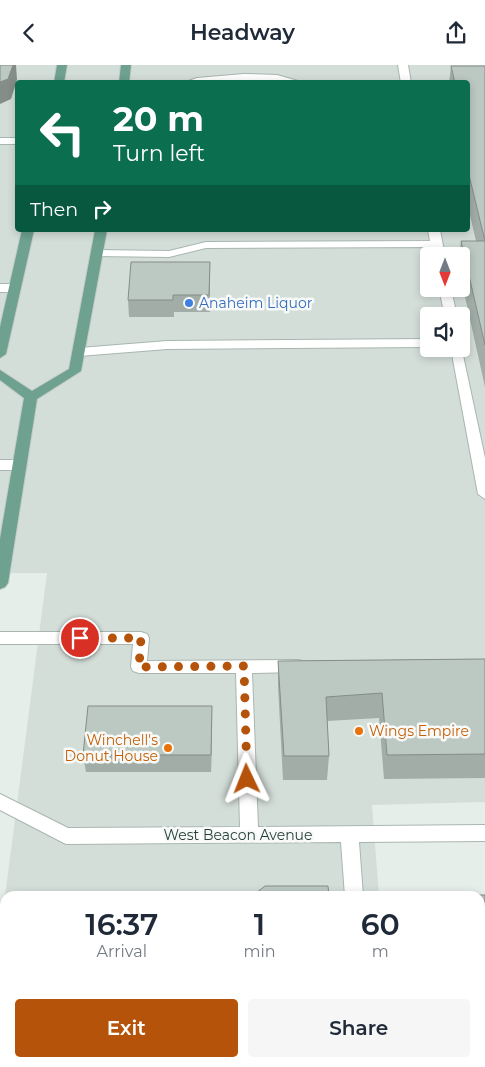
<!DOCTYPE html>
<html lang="en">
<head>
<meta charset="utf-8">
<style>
	body { margin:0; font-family:Montserrat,sans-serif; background:#f6f6f7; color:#1f2937; height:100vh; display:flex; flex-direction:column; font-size:19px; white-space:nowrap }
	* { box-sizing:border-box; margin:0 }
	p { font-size:16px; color:#747a83 }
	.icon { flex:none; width:28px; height:28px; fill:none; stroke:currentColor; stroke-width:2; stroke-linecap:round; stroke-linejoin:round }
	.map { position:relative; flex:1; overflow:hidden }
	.drawer { position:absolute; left:0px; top:826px; width:485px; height:176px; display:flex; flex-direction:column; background:#fff; border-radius:15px 15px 0 0; box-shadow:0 2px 8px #0003 }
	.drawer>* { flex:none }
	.guide { position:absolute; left:15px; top:15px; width:455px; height:152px; border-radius:5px; box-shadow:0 2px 8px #0003; background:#0b6e4f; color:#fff; overflow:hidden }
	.needle { width:32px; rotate:180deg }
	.fabs { position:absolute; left:420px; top:182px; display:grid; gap:10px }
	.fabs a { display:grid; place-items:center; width:50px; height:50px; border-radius:5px; background:#fff; box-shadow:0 2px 8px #0003; font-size:25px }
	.pin { position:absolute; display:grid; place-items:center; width:42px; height:42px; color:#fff; margin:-21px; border:2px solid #fff; border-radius:50%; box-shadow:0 1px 5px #0007 }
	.me { position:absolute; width:55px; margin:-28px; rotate:358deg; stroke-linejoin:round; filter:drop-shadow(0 0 4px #0008) }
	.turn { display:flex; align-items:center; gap:18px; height:105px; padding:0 15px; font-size:22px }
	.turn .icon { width:65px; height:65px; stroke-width:2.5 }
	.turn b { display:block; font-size:35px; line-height:42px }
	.then { display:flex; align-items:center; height:48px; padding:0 15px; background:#0003; gap:10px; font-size:19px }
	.eta { display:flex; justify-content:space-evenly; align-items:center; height:85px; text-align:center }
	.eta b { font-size:30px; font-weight:600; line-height:35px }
	.cta { display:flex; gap:10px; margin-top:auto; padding:10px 15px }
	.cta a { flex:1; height:58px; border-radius:5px; background:#b45309; color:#fff; font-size:20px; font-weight:600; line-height:58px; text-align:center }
	.cta a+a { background:#f6f6f7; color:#1f2937 }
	header { display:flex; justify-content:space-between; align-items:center; height:65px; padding:0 15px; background:#fff; font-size:22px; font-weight:600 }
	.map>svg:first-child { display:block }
	.built { fill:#d4ded9; fill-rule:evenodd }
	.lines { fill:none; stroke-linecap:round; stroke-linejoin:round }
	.minor-casing { stroke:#a9b6b0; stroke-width:2 }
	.major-casing { stroke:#c2c9c7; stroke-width:2 }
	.minor { fill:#fff; fill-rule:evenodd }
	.major { fill:#6ea18f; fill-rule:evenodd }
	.wall { fill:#a2ada8 }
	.shaded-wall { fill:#848d88 }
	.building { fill:#bcc9c3; stroke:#848d88 }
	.route { stroke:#b45309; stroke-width:9; stroke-dasharray:0 16.2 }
	.shop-dot { fill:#3f7fe0; stroke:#f7faf8; stroke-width:2 }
	.food-dot { fill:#e8710a; stroke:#f7faf8; stroke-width:2 }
	.labels { text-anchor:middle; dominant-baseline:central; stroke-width:5; stroke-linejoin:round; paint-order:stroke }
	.shop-label { font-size:14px; fill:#366cbe; stroke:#f7faf8; text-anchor:start }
	.food-label { font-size:14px; fill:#c56008; stroke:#f7faf8; text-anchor:start }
	.street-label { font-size:14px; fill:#263f36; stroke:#f7faf8 }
</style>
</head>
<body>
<header><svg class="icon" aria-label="back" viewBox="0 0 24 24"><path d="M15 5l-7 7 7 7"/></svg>Headway<svg class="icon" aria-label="share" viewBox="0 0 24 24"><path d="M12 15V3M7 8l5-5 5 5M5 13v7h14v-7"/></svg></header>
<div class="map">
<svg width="485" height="1002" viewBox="0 0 485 1002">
	<rect width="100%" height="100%" fill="#e6eeea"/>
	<g class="built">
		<path d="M 0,0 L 485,0 L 485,737 L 372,740 L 379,831 L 5,831 L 47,508 L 0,508 ZM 18,18 L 468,18 L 468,165 L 18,165 ZM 429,191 L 461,191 L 461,224 L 429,224 ZM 429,251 L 461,251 L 461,284 L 429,284 Z"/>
		<polygon points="5,832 5,998 393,998 393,1002 0,1002 0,871"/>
	</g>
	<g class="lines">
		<defs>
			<g id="minor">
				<polygon points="398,0 408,0 411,18 401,18"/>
				<polygon points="244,9 277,10 305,18 244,15 183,18 197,13"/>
				<rect x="0" y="73" width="18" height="6"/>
				<polygon points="428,165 440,165 445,191 433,191 432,182 206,183 169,192 97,191 91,188 97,185 169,186 206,177 430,176"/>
				<polygon points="0,219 14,219 20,223 14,227 0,227"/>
				<polygon points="439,224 451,224 457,251 445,251"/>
				<polygon points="429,274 429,282 167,284 79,291 73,287 79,283 167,276"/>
				<polygon points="461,281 485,393 485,434 478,429 451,284 461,284"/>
				<polygon points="0,395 20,395 27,400 20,405 0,405"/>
				<polygon points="0,567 141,567 147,569 149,573 147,596 299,595 305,597 307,601 305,605 299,607 252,608 258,762 485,760 485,776 359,777 363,831 345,831 341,777 66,779 60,776 0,745 0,729 68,763 240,762 236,608 139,608 133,606 131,602 133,579 0,579"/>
				<rect x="124" y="998" width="20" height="4"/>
				<polygon points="356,998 376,998 377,1002 357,1002"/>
			</g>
			<g id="major">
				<polygon points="57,0 67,0 64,18 54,18"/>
				<polygon points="121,0 131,0 129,18 119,18"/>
				<polygon points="22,165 34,165 6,289 0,293 0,262"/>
				<polygon points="95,165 107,165 81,306 37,334 8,518 5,522 0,524 0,474 24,333 0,315 0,305 32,326 69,304"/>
			</g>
		</defs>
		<use href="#minor" class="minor-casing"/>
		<use href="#major" class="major-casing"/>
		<use href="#minor" class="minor"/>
		<use href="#major" class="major"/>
	</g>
	<g class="wall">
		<polygon points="451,1 485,1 485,322 461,214 461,191 459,191 461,176 476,176 468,142 468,18 449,18"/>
		<polygon points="210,214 210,247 174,247 174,252 129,252 128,235"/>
		<polygon points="485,594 485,713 384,714 379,653 327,656 329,691 327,715 283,715 278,621 278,596"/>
		<polygon points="212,641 211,707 86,707 83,690"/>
		<polygon points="408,998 480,998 485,1002 408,1002"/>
	</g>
	<g class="shaded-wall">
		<polygon points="13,0 16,0 17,15 11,34 0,39 0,17"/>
		<polygon points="212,641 212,658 211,707 211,690"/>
	</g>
	<g class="building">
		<polygon points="0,0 13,0 8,14 0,17"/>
		<polygon points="451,1 485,1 485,280 461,176 485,176 468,106 468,18 455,18"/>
		<polygon points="131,197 210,197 209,230 173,230 173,235 128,235"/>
		<polygon points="485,594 485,689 387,690 382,628 326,632 329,691 284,691 278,596"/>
		<polygon points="88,641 212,641 211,690 83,690"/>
		<polygon points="265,821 328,821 329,831 252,831"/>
		<polygon points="485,830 485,1002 413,1002 413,998 480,998 480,831 404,831"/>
		<rect x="238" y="998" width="111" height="4"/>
	</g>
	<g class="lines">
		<polyline class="route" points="80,573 141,573 139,602 244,601 247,714"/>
	</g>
	<circle class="shop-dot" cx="189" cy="238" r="5"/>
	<g class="food-dot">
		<circle cx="359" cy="666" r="5"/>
		<circle cx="168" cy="683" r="5"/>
	</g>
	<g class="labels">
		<g class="shop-label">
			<text x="199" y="238">Anaheim Liquor</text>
		</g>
		<g class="food-label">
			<text x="369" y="666">Wings Empire</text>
			<text x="158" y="675" text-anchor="end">Winchell's<tspan x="158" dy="16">Donut House</tspan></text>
		</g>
		<g class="street-label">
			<text x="238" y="770">West Beacon Avenue</text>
		</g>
	</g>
</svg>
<div class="fabs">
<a><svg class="needle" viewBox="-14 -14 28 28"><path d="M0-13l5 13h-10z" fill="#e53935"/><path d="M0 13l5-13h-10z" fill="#747a83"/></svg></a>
<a><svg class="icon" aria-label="sound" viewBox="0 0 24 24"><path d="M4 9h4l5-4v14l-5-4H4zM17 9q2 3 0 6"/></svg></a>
</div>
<div class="pin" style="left:80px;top:573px;background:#d93025"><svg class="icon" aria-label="arrive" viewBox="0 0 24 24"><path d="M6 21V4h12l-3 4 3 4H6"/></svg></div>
<svg class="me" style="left:247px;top:714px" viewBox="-20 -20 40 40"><path d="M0-17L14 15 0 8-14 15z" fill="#b45309" stroke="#fff" stroke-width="4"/></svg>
<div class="guide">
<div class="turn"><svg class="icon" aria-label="left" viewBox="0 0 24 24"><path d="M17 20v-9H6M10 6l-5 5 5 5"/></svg><div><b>20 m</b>Turn left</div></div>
<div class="then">Then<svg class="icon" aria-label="right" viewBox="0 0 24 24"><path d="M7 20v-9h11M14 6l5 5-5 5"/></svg></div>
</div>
<section class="drawer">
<div class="eta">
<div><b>16:37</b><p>Arrival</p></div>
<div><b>1</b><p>min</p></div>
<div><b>60</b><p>m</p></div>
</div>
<div class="cta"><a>Exit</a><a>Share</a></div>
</section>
</div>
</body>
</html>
